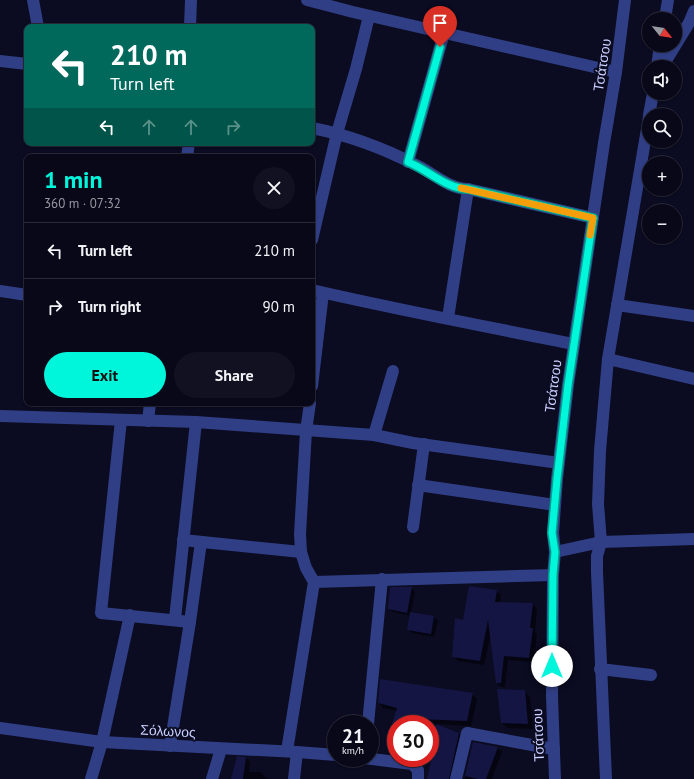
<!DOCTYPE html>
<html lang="en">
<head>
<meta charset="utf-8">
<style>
	body { margin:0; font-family:"PT Sans",sans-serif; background:#112; color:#f1f3f6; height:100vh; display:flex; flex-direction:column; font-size:15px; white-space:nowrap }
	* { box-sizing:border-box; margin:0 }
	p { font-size:13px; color:#989aa2 }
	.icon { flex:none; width:22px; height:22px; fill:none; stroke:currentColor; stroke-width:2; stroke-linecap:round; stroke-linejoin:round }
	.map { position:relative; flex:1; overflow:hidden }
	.drawer { position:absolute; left:24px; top:154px; width:291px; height:252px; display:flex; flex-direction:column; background:#080819; border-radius:8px; box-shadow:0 1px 3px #0004,0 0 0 1px #292938 }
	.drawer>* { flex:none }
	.banner { position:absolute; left:24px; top:24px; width:291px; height:122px; border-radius:8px; box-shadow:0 1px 3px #0004,0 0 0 1px #292938; background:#00695c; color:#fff; overflow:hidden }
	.needle { width:26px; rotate:120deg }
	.controls { position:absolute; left:642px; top:12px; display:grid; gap:8px }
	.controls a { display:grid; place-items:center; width:40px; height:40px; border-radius:50%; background:#080819; box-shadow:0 1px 3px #0004,0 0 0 1px #292938; font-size:20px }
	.speed { position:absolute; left:327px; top:715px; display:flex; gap:8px; font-size:20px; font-weight:700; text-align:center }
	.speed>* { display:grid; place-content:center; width:52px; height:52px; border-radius:50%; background:#080819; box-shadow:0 1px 3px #0004,0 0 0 1px #292938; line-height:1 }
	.speed small { font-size:10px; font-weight:400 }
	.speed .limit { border:6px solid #d22; background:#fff; color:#111 }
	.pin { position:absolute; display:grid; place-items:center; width:34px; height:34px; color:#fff; margin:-41px -17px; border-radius:50% 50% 50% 0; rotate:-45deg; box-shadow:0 0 4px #0007 }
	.pin .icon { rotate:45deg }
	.me { position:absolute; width:44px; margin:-22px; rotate:0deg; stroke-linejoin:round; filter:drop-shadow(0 0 3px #0008) }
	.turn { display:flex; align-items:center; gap:14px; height:84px; padding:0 20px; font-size:18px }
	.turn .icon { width:52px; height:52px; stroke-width:2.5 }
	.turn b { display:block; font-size:28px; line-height:34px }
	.lanes { display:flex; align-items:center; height:38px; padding:0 20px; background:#0003; justify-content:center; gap:20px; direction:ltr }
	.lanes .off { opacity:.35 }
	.round { display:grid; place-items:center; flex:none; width:42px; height:42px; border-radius:21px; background:#112 }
	.overview { display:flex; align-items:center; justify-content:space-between; height:68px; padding:0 20px }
	h1 { font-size:24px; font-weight:800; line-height:30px; color:#00f6db }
	.button { display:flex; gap:8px; margin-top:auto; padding:8px 20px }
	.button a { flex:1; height:46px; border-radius:24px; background:#00f6db; color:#111; font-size:16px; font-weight:800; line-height:46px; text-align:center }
	.button a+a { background:#112; color:#f1f3f6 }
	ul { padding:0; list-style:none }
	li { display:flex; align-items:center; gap:12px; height:56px; padding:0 20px; border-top:1px solid #292938 }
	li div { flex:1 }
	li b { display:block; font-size:15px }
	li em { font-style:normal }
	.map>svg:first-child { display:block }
	.shadow { fill:#0007 }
	.building { fill:#151544 }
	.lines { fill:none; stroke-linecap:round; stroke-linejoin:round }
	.minor { stroke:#303f85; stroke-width:12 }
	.route-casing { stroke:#00a08e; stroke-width:10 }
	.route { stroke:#00f6db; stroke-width:7 }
	.slow { stroke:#f59e0b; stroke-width:7 }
	.labels { text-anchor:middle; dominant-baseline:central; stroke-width:4; stroke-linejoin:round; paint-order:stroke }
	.street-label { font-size:14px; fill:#cbd0ff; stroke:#0b0b21 }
</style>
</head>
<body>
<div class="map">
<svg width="694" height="779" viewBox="0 0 694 779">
	<rect width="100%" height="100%" fill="#0b0b21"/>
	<g class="shadow">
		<polygon points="411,588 415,591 411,613 434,617 438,621 434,637 412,633 409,630 411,616 393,612 389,609"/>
		<polygon points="496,591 501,595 500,603 533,604 537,609 535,632 537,634 534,662 508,660 505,687 501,687 497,683 491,633 484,665 458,661 453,657 464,621"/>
		<polygon points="524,691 530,697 533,729 507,728 502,722"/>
		<polygon points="472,694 477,699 471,726 434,724 459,734 464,738 454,779 428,779 433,749 430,748 430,724 396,724 396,740 394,740 389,735 397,711 383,708 379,703"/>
		<polygon points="473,743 497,748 502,752 492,779 465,779"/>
		<polygon points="246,758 250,762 249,772 261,772 266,778 271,779 232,779"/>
	</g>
	<g class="building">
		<polygon points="469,586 497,590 495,602 533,603 530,628 533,628 529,658 504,656 501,683 496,683 488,620 480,661 452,657 455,618 463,620"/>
		<polygon points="390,587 412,587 407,613 388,609"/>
		<polygon points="410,612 434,616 431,634 407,630"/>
		<polygon points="380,679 473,693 467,721 418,719 417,724 392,724 397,708 378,703"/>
		<polygon points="497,689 525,690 528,724 501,723"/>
		<polygon points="436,724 459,733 449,779 427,779 432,756"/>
		<polygon points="473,742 498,747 486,779 478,779 465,776"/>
		<polygon points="237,756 246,757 243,779 231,779"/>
	</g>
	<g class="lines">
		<g class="minor">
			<polyline points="33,0 38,27"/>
			<polyline points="307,0 353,12 616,72"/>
			<polyline points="665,19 668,0"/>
			<polyline points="190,27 191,0"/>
			<polyline points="0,61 27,64"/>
			<polyline points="657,67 660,45"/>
			<polyline points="662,67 689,23 694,11"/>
			<polyline points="649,115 653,93"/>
			<path d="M 312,128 C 348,135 383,148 416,165 C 433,173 449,189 468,189 L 593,218"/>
			<polyline points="187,157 189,143"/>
			<polyline points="408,162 444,33"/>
			<polyline points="312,240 337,133 356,69 369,16"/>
			<path d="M 312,290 C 399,310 487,327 574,344"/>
			<polyline points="0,291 27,295"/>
			<polyline points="617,305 694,316"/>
			<polyline points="448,318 468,189"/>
			<polyline points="608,359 694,379"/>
			<polyline points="312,386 323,293"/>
			<polyline points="0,416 196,422 374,435 413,443 559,463"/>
			<polyline points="121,420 101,613 190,622"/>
			<polyline points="148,421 150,403"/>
			<polyline points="374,435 393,371"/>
			<polyline points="418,485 555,505"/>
			<polyline points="413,527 424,444"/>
			<polyline points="183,540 301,552"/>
			<polyline points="555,552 601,542 694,539"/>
			<polyline points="314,582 553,575"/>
			<polyline points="175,619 196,422"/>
			<polyline points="600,669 651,675"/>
			<polyline points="368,724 382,579"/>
			<polyline points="0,728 102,742 297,752 336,755"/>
			<polyline points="170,746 190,622 201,542"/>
			<polyline points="287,751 314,582 306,568 301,552 300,534 306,431 310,403"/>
			<polyline points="364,758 412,764 418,770 418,779"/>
			<polyline points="91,779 102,742 130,615"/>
			<polyline points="212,779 221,749"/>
			<polyline points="294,779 297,752"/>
			<polyline points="456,779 467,733 554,749"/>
			<polyline points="555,779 552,697 553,575 555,552 553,533 557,479 568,385 604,143 616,72 625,0"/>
			<polyline points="606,779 597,572 597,556 601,542 598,504 600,451 608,359 649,117"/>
		</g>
	</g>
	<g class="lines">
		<defs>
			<path id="route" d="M 440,47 L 408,162 C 428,170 447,189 468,189 L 593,218 L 568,385 L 557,479 L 552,533 L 555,552 L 553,575 L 552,666"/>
		</defs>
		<use href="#route" class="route-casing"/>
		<use href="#route" class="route"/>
		<polyline class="slow" points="461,188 593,218 590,235"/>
	</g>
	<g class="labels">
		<g class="street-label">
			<text transform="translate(602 65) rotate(-81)">Τσάτσου</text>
			<text transform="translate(553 386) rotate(-82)">Τσάτσου</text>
			<text transform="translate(168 731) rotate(3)">Σόλωνος</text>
			<text transform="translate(538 735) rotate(-92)">Τσάτσου</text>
		</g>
	</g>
</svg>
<div class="controls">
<a><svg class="needle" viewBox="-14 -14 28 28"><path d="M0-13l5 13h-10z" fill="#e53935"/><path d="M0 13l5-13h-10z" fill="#989aa2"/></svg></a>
<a><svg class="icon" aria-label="sound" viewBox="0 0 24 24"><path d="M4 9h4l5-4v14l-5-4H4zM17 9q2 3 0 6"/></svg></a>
<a><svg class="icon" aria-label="search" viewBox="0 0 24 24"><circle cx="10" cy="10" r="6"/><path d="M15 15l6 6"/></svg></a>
<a>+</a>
<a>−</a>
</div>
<div class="speed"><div>21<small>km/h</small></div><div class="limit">30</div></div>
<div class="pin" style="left:440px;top:47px;background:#d93025"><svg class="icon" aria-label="arrive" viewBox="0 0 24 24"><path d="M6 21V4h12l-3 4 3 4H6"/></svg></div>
<svg class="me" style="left:552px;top:666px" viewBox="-20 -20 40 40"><circle r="19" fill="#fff"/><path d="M0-13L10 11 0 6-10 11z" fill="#00f6db"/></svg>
<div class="banner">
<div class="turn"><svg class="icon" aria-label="left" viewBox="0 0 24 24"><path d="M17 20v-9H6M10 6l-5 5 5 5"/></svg><div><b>210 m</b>Turn left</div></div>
<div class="lanes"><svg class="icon" aria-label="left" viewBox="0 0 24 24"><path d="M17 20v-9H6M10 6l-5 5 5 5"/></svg><svg class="icon off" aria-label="ahead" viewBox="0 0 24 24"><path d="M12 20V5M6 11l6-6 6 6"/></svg><svg class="icon off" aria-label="ahead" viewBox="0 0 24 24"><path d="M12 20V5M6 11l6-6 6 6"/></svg><svg class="icon off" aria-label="right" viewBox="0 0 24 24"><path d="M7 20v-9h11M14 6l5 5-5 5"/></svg></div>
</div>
<section class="drawer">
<div class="overview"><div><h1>1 min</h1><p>360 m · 07:32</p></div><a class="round"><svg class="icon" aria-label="close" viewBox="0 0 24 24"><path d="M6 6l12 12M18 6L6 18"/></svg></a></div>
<ul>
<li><svg class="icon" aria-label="left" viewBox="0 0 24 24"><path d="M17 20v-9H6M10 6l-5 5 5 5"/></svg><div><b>Turn left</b></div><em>210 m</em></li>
<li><svg class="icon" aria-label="right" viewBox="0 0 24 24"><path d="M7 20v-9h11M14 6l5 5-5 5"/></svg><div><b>Turn right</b></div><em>90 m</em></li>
</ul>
<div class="button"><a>Exit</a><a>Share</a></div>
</section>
</div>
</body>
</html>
